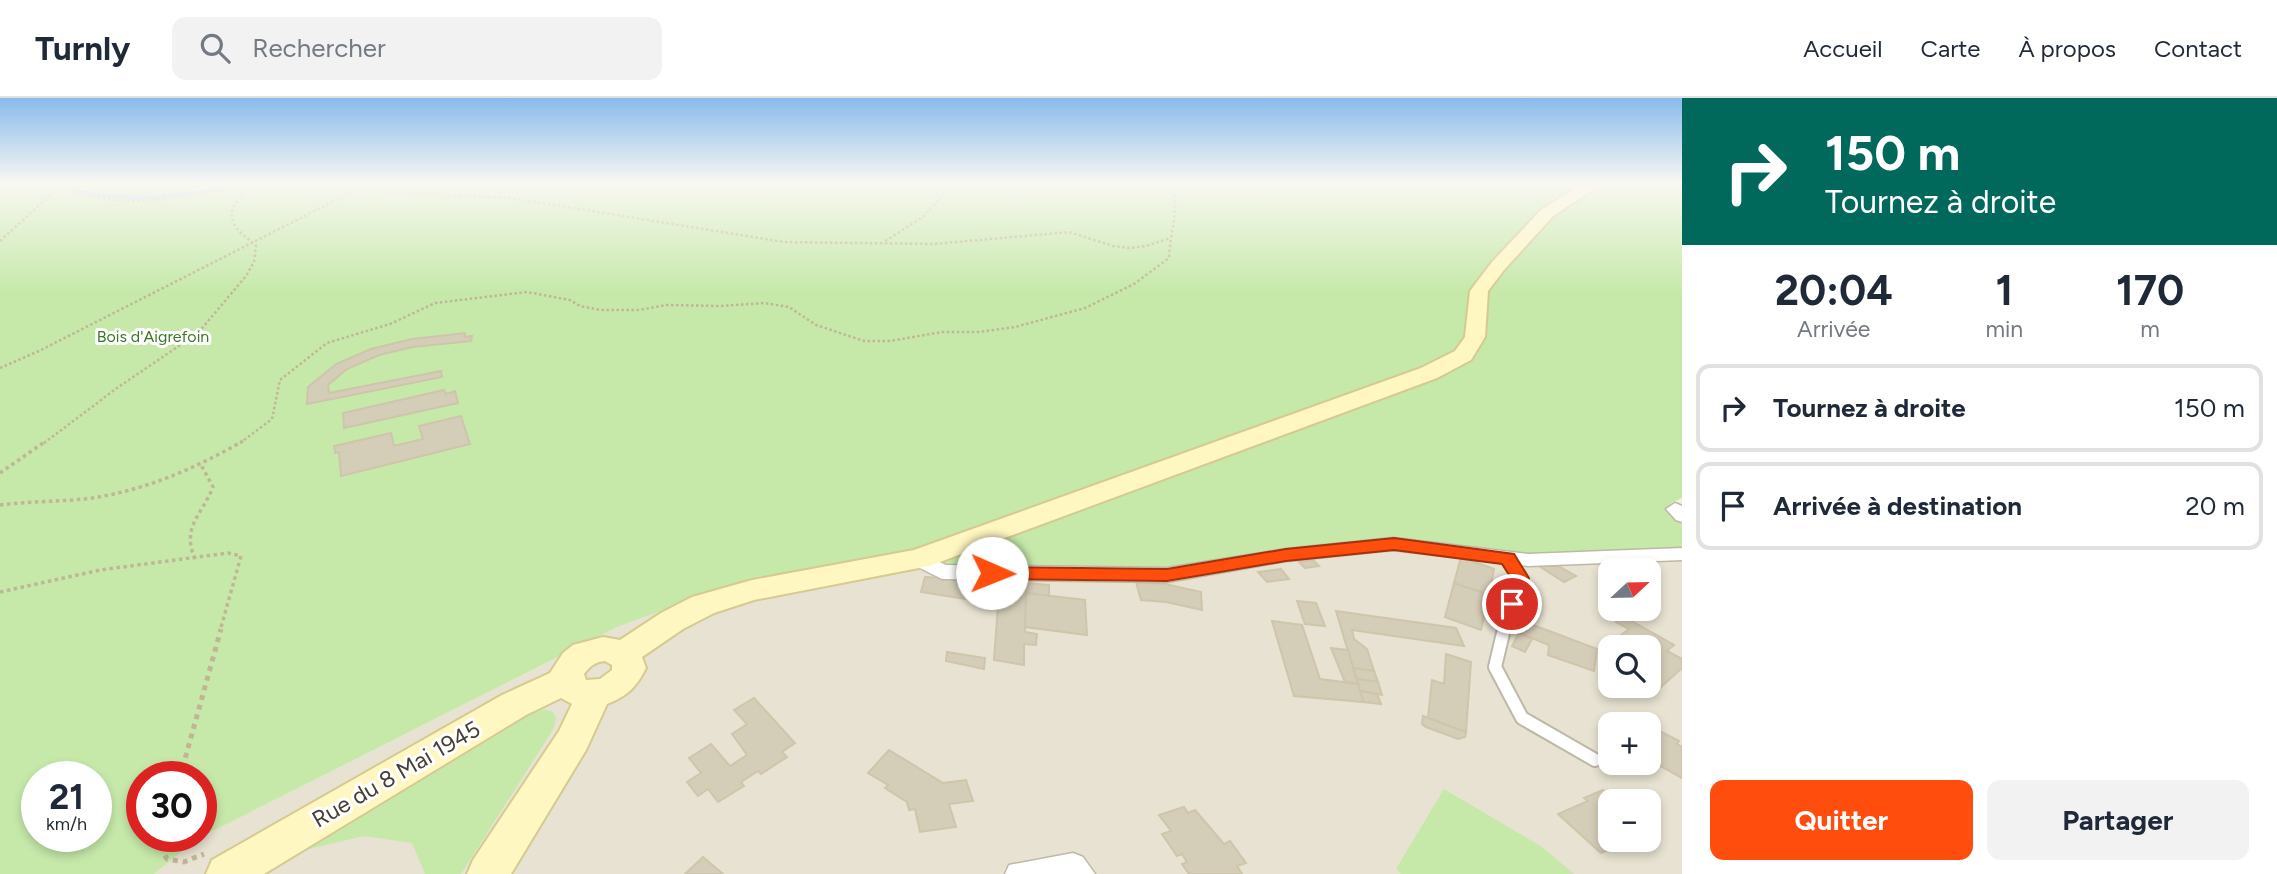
<!DOCTYPE html>
<html lang="fr">
<head>
<meta charset="utf-8">
<style>
	body { margin:0; font-family:Figtree,sans-serif; background:#f2f2f3; color:#1f2937; height:100vh; display:flex; flex-direction:column; font-size:26px; white-space:nowrap }
	* { box-sizing:border-box; margin:0 }
	p { font-size:23px; color:#747a83 }
	.icon { flex:none; width:38px; height:38px; fill:none; stroke:currentColor; stroke-width:2; stroke-linecap:round; stroke-linejoin:round }
	.map { position:relative; flex:1; overflow:hidden }
	.drawer { display:flex; flex-direction:column; background:#fff; width:595px }
	.drawer>* { flex:none }
	.banner { background:#00695c; color:#fff; overflow:hidden }
	.needle { width:46px; rotate:68deg }
	.buttons { position:absolute; left:1598px; top:460px; display:grid; gap:14px }
	.buttons a { display:grid; place-items:center; width:63px; height:63px; border-radius:14px; background:#fff; box-shadow:0 4px 10px #0003; font-size:35px }
	.speed { position:absolute; left:21px; top:663px; display:flex; gap:14px; font-size:35px; font-weight:700; text-align:center }
	.speed>* { display:grid; place-content:center; width:91px; height:91px; border-radius:50%; background:#fff; box-shadow:0 4px 10px #0003; line-height:1 }
	.speed small { font-size:18px; font-weight:400 }
	.speed .limit { border:10px solid #d22; background:#fff; color:#111 }
	.pin { position:absolute; display:grid; place-items:center; width:60px; height:60px; color:#fff; margin:-30px; border:4px solid #fff; border-radius:50%; box-shadow:0 2px 7px #0007 }
	.me { position:absolute; width:77px; margin:-38px; rotate:91deg; stroke-linejoin:round; filter:drop-shadow(0 0 5px #0008) }
	.turn { display:flex; align-items:center; gap:24px; height:147px; padding:0 28px; font-size:32px }
	.turn .icon { width:91px; height:91px; stroke-width:2.5 }
	.turn b { display:block; font-size:49px; line-height:60px }
	.eta { display:flex; justify-content:space-evenly; align-items:center; height:119px; text-align:center }
	.eta b { font-size:42px; font-weight:700; line-height:49px }
	.action { display:flex; gap:14px; margin-top:auto; padding:14px 28px }
	.action a { flex:1; height:80px; border-radius:14px; background:#ff4d0e; color:#fff; font-size:28px; font-weight:700; line-height:80px; text-align:center }
	.action a+a { background:#f2f2f3; color:#1f2937 }
	ul { padding:0; list-style:none }
	li { display:flex; align-items:center; gap:21px; height:88px; margin:0 14px 10px; padding:0 14px; border:4px solid #e0e1e3; border-radius:14px }
	li div { flex:1 }
	li b { display:block; font-size:26px }
	li em { font-style:normal }
	header { display:flex; align-items:center; gap:42px; box-sizing:border-box; height:98px; padding:0 35px; background:#fff; border-bottom:2px solid #e0e1e3 }
	header strong { font-size:33px }
	nav { display:flex; gap:38px; margin-inline-start:auto; font-size:24px }
	.search { width:490px; height:63px; background:#f2f2f3; display:flex; align-items:center; gap:18px; box-sizing:border-box; padding:0 24px; border-radius:14px; color:#747a83; font-size:26px }
	main { display:flex; flex:1; min-height:0 }
	.map>svg:first-child { display:block }
	.residential { fill:#e7e2d1; fill-rule:evenodd }
	.green { fill:#c6e9aa; fill-rule:evenodd }
	.lines { fill:none; stroke-linecap:round; stroke-linejoin:round }
	.stream { stroke:#9cc6f2; stroke-width:3.5 }
	.building { fill:#d4cdb8; stroke:#cfc5ab; stroke-width:2 }
	.lane-far1-casing { stroke:#beb8a6; stroke-width:13 }
	.lane-casing { stroke:#beb8a6; stroke-width:16 }
	.street-casing { stroke:#beb8a6; stroke-width:3 }
	.secondary-casing { stroke:#d5ca91; stroke-width:4 }
	.path-far2 { stroke:#c0b696; stroke-width:2.5; stroke-dasharray:2.5 2.5; stroke-linecap:butt }
	.path-far1 { stroke:#c0b696; stroke-width:3.5; stroke-dasharray:3.5 3.5; stroke-linecap:butt }
	.path { stroke:#c0b696; stroke-width:5; stroke-dasharray:5 5; stroke-linecap:butt }
	.lane-far1 { stroke:#fff; stroke-width:10 }
	.lane { stroke:#fff; stroke-width:12 }
	.street { fill:#fff; fill-rule:evenodd }
	.secondary { fill:#fff7c1; fill-rule:evenodd }
	.route { fill:#ff4d0e; stroke:#a63209; stroke-width:2 }
	.labels { text-anchor:middle; dominant-baseline:central; stroke-width:6; stroke-linejoin:round; paint-order:stroke }
	.far-park-label { font-size:16px; fill:#3b7825; stroke:#fff }
	.near-street-label { font-size:23px; fill:#454033; stroke:#fff }
</style>
</head>
<body>
<header>
<strong>Turnly</strong>
<div class="search"><svg class="icon" aria-label="search" viewBox="0 0 24 24"><circle cx="10" cy="10" r="6"/><path d="M15 15l6 6"/></svg>Rechercher</div>
<nav><a>Accueil</a><a>Carte</a><a>À propos</a><a>Contact</a></nav>
</header>
<main>
<div class="map">
<svg width="1682" height="776" viewBox="0 0 1682 776">
	<rect width="100%" height="100%" fill="#f2f0e3"/>
	<path class="residential" d="M 1393,446 L 1682,456 L 1682,776 L 154,776 L 197,741 L 617,529 L 755,479 L 919,461 ZM 1610,472 L 1648,472 L 1648,511 L 1610,511 ZM 1610,550 L 1648,550 L 1648,588 L 1610,588 ZM 1610,626 L 1648,626 L 1648,665 L 1610,665 ZM 1610,704 L 1648,704 L 1648,742 L 1610,742 Z"/>
	<g class="green">
		<path d="M 0,85 L 1682,85 L 1682,400 L 1671,405 L 1682,418 L 1682,456 L 1528,462 L 1393,446 L 1167,477 L 942,474 L 919,461 L 755,479 L 617,529 L 197,741 L 154,776 L 0,776 ZM 37,679 L 96,679 L 96,738 L 37,738 ZM 142,679 L 201,679 L 201,738 L 142,738 Z"/>
		<polygon points="540,611 552,613 556,620 554,630 461,776 425,776 412,745 364,738 288,756 524,616"/>
		<polygon points="1444,691 1542,749 1574,776 1401,776 1396,771"/>
	</g>
	<g class="lines">
		<path class="stream" d="M 75,89 L 75,92 C 131,106 188,98 244,85"/>
	</g>
	<g class="building">
		<polygon points="465,235 465,239 472,238 471,243 413,249 379,257 347,271 328,287 329,295 441,273 442,279 307,306 308,289 336,266 371,251 412,241"/>
		<polygon points="444,292 446,296 455,293 458,305 344,330 343,315"/>
		<polygon points="461,318 470,346 341,378 339,354 335,355 334,348 391,335 394,348 423,341 419,328"/>
		<polygon points="1461,459 1494,471 1489,497 1454,485"/>
		<polygon points="1313,462 1319,468 1305,470 1299,464"/>
		<polygon points="1539,468 1558,468 1576,478 1564,484"/>
		<polygon points="1281,471 1289,481 1267,484 1258,474"/>
		<polygon points="925,479 1027,484 1025,534 1037,536 1036,547 1024,546 1024,567 994,562 998,506 921,494"/>
		<polygon points="1136,484 1165,486 1201,494 1202,512 1166,504 1141,502"/>
		<polygon points="1027,485 1049,487 1049,498 1026,495"/>
		<polygon points="1454,485 1489,497 1481,532 1445,519"/>
		<polygon points="1026,495 1085,502 1087,537 1025,529"/>
		<polygon points="1297,503 1316,505 1325,528 1305,526"/>
		<polygon points="1336,513 1456,530 1464,548 1352,532 1354,541 1367,551 1374,573 1353,570"/>
		<polygon points="1623,518 1674,547 1667,553 1682,561 1682,570 1661,589 1648,582 1648,550 1610,550 1610,559 1600,553 1629,531 1616,524"/>
		<polygon points="1272,523 1302,527 1320,581 1358,586 1364,604 1294,598"/>
		<polygon points="1525,524 1597,551 1594,573 1548,557 1549,547 1519,535"/>
		<polygon points="1519,535 1532,541 1525,554 1512,548"/>
		<polygon points="1331,550 1348,552 1358,586 1345,584"/>
		<polygon points="947,554 985,560 984,571 946,563"/>
		<polygon points="1446,556 1471,564 1466,634 1428,620 1432,582 1444,586"/>
		<polygon points="1353,570 1374,573 1378,584 1357,581"/>
		<polygon points="1357,581 1378,584 1382,597 1360,593"/>
		<polygon points="1360,593 1377,596 1381,606 1364,604"/>
		<polygon points="754,600 795,645 782,654 787,659 761,676 758,673 741,684 744,688 718,704 708,691 698,698 687,684 701,675 689,660 711,646 730,668 747,657 732,636 747,626 734,612"/>
		<polygon points="1423,618 1466,634 1465,639 1458,641 1426,629 1422,626"/>
		<polygon points="1648,627 1679,643 1677,646 1682,649 1682,680 1648,661"/>
		<polygon points="889,652 943,685 966,682 973,703 949,706 956,729 920,734 915,711 909,712 907,704 885,690 888,687 868,675"/>
		<polygon points="1603,692 1617,704 1610,704 1610,742 1631,742 1601,755 1558,716 1588,703 1584,700"/>
		<polygon points="1184,709 1188,715 1195,712 1224,746 1230,743 1246,765 1237,768 1242,776 1189,776 1182,766 1187,764 1182,756 1177,758 1162,736 1171,733 1159,717"/>
		<polygon points="1648,730 1658,738 1639,747 1633,742 1648,742"/>
		<polygon points="703,759 723,776 685,776"/>
	</g>
	<g class="lines">
		<defs>
			<polyline id="lane-far1" points="1504,533 1520,480 1508,461"/>
			<polyline id="lane" points="1504,531 1495,569 1522,620 1595,662"/>
			<g id="street">
				<polygon points="1675,405 1682,408 1682,424 1676,422 1666,411"/>
				<polygon points="1393,440 1528,456 1682,450 1682,462 1528,468 1393,452 1286,463 1167,484 942,481 912,466 909,461 912,456 919,455 946,467 1167,470 1286,451"/>
				<polygon points="1073,755 1083,759 1095,776 1005,776 1009,767"/>
			</g>
			<path id="secondary" d="M 1584,85 L 1603,85 L 1553,118 L 1504,172 L 1488,193 L 1485,239 L 1471,262 L 1437,280 L 929,468 L 754,502 L 714,515 L 683,531 L 642,559 L 646,570 C 636,590 627,598 607,606 L 586,652 L 511,776 L 467,776 L 473,762 L 559,633 L 572,606 L 561,600 L 526,617 L 264,776 L 206,776 L 212,762 L 502,597 L 550,575 L 563,555 L 573,547 L 603,539 L 620,542 L 661,515 L 692,499 L 752,482 L 914,452 L 1421,270 L 1455,253 L 1465,239 L 1470,193 L 1492,164 L 1541,112 ZM 605,563 L 612,567 L 612,572 L 600,581 L 586,582 L 584,576 C 590,568 595,564 605,563 Z"/>
		</defs>
		<use href="#lane-far1" class="lane-far1-casing"/>
		<use href="#lane" class="lane-casing"/>
		<use href="#street" class="street-casing"/>
		<use href="#secondary" class="secondary-casing"/>
		<g class="path-far2">
			<path d="M 63,85 L 64,90 C 123,114 193,98 253,85"/>
			<polyline points="69,93 74,85"/>
			<polyline points="412,95 420,85"/>
			<polyline points="0,143 61,87"/>
			<polyline points="885,143 923,119 953,85"/>
			<polyline points="0,270 39,253 346,97 362,93 511,100 784,144 934,146 1069,134 1113,148 1130,150 1146,148 1170,140"/>
			<path d="M 44,345 L 117,290 L 198,235 L 246,178 L 254,164 L 256,148 C 251,142 244,139 239,133 C 220,112 242,95 260,85"/>
			<path d="M 240,345 L 272,321 L 280,282 L 327,245 L 390,226 L 435,205 L 527,194 L 570,202 L 580,208 L 600,212 L 639,212 L 666,207 L 720,208 L 764,205 L 789,209 L 816,227 L 864,243 L 890,243 L 942,234 L 979,234 L 1015,229 L 1085,210 L 1134,186 L 1169,160 C 1170,133 1180,112 1172,85"/>
		</g>
		<g class="path-far1">
			<polyline points="0,375 46,343"/>
			<path d="M 0,407 C 30,403 61,404 92,400 C 146,392 196,370 243,343"/>
			<path d="M 195,461 C 181,429 202,417 213,389 L 200,365"/>
			<polyline points="0,494 100,472 228,455 241,458 220,533"/>
		</g>
		<g class="path">
			<polyline points="180,679 221,531"/>
			<polyline points="164,738 163,754 167,761 184,764 204,756"/>
		</g>
		<use href="#lane-far1" class="lane-far1"/>
		<use href="#lane" class="lane"/>
		<use href="#street" class="street"/>
		<use href="#secondary" class="secondary"/>
	</g>
	<linearGradient id="sky" x2="0" y2="1"><stop stop-color="#89bbec"/><stop offset="0.44" stop-color="#f9f8f2"/><stop offset="1" stop-color="#f9f8f2" stop-opacity="0"/></linearGradient>
	<rect width="1682" height="194" fill="url(#sky)"/>
	<polygon class="route" points="1394,440 1514,456 1529,480 1518,510 1505,510 1502,506 1511,480 1502,466 1394,452 1286,463 1167,483 992,481 983,475 992,469 1167,471 1286,451"/>
	<g class="labels">
		<g class="far-park-label">
			<text x="153" y="238">Bois d'Aigrefoin</text>
		</g>
		<g class="near-street-label">
			<text transform="translate(396 676) rotate(-30)">Rue du 8 Mai 1945</text>
		</g>
	</g>
</svg>
<div class="buttons">
<a><svg class="needle" viewBox="-14 -14 28 28"><path d="M0-13l5 13h-10z" fill="#e53935"/><path d="M0 13l5-13h-10z" fill="#747a83"/></svg></a>
<a><svg class="icon" aria-label="search" viewBox="0 0 24 24"><circle cx="10" cy="10" r="6"/><path d="M15 15l6 6"/></svg></a>
<a>+</a>
<a>−</a>
</div>
<div class="speed"><div>21<small>km/h</small></div><div class="limit">30</div></div>
<div class="pin" style="left:1512px;top:506px;background:#d93025"><svg class="icon" aria-label="arrive" viewBox="0 0 24 24"><path d="M6 21V4h12l-3 4 3 4H6"/></svg></div>
<svg class="me" style="left:992px;top:475px" viewBox="-20 -20 40 40"><circle r="19" fill="#fff"/><path d="M0-13L10 11 0 6-10 11z" fill="#ff4d0e"/></svg>
</div>
<section class="drawer">
<div class="banner">
<div class="turn"><svg class="icon" aria-label="right" viewBox="0 0 24 24"><path d="M7 20v-9h11M14 6l5 5-5 5"/></svg><div><b>150 m</b>Tournez à droite</div></div>
</div>
<div class="eta">
<div><b>20:04</b><p>Arrivée</p></div>
<div><b>1</b><p>min</p></div>
<div><b>170</b><p>m</p></div>
</div>
<ul>
<li><svg class="icon" aria-label="right" viewBox="0 0 24 24"><path d="M7 20v-9h11M14 6l5 5-5 5"/></svg><div><b>Tournez à droite</b></div><em>150 m</em></li>
<li><svg class="icon" aria-label="arrive" viewBox="0 0 24 24"><path d="M6 21V4h12l-3 4 3 4H6"/></svg><div><b>Arrivée à destination</b></div><em>20 m</em></li>
</ul>
<div class="action"><a>Quitter</a><a>Partager</a></div>
</section>
</main>
</body>
</html>
